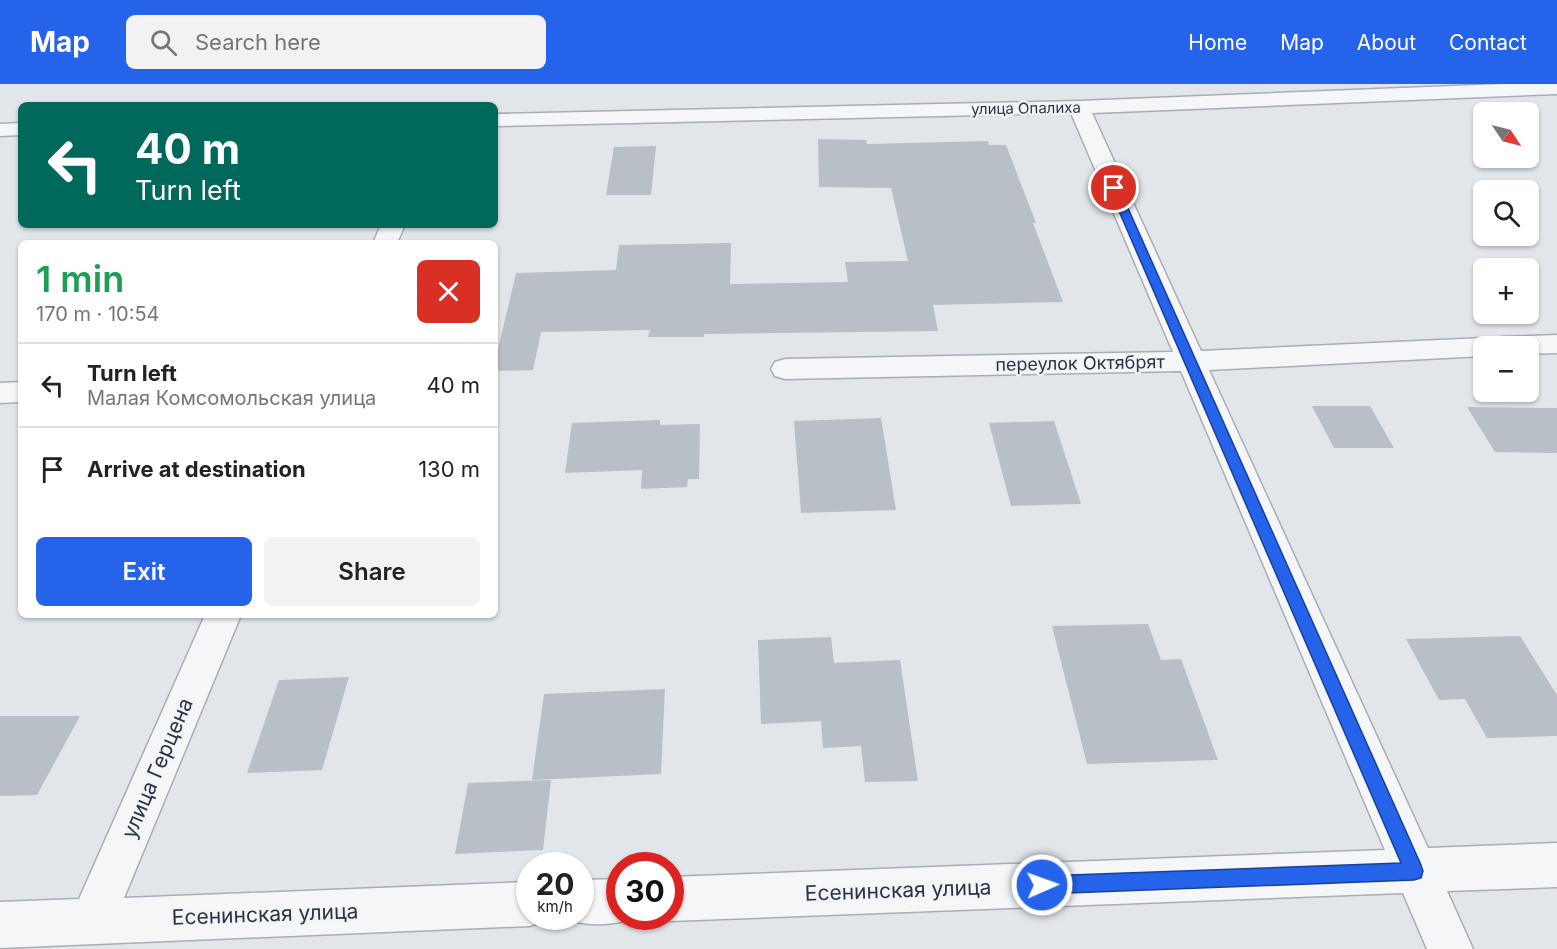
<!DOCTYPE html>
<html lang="en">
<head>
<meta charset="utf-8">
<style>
	body { margin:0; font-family:Inter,sans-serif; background:#f2f2f2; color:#222; height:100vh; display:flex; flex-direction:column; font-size:22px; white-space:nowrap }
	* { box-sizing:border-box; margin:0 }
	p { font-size:20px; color:#767676 }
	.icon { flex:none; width:33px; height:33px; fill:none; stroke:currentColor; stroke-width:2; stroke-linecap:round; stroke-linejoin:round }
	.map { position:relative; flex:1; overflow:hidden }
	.details { position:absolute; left:18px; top:156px; width:480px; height:378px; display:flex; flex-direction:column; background:#fff; border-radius:9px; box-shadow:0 2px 4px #0004 }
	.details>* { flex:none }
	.banner { position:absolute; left:18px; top:18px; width:480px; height:126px; border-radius:9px; box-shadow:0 2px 4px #0004; background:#00695c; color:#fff; overflow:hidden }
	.needle { width:39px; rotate:125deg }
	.fabs { position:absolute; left:1473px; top:18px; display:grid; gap:12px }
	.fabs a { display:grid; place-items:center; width:66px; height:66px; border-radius:9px; background:#fff; box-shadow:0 2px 4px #0004; font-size:30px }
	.speed { position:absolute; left:516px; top:768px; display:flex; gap:12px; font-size:30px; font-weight:700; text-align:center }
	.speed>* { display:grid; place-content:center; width:78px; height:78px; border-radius:50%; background:#fff; box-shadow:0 2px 4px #0004; line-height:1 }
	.speed small { font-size:15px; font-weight:400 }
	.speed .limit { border:9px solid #d22; background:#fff; color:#111 }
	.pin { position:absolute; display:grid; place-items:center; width:51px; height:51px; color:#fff; margin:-26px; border:3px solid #fff; border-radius:50%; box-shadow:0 2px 6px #0007 }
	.me { position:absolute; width:66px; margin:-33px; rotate:88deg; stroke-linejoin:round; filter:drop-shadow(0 0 4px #0008) }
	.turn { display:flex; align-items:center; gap:21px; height:126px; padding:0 18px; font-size:27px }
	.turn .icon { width:78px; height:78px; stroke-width:2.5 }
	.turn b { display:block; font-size:42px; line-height:51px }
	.round { display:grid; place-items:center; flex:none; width:63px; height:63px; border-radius:9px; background:#f2f2f2 }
	.headline { display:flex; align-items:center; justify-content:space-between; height:102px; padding:0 18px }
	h1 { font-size:36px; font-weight:600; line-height:45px; color:#1e9e55 }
	.button { display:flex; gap:12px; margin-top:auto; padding:12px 18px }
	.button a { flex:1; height:69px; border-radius:9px; background:#2563eb; color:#fff; font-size:24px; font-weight:600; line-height:69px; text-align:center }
	.button a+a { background:#f2f2f2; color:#222 }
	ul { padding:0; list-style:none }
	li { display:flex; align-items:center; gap:18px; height:84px; padding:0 18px; border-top:2px solid #e0e0e0 }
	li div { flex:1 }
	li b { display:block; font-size:22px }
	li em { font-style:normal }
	header { display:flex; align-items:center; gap:36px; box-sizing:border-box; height:84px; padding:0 30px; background:#2563eb; color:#fff }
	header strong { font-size:28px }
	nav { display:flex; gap:33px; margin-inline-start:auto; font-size:21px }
	.search { width:420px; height:54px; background:#f2f2f2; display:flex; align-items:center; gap:15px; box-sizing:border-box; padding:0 21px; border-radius:9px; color:#767676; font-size:22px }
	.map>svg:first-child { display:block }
	.building { fill:#b9bfc7 }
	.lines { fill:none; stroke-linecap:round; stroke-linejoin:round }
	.minor-casing { stroke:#a7adb4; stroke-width:3 }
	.minor { fill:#f5f6f8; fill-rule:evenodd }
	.route { fill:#2563eb; stroke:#184099; stroke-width:1.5 }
	.labels { text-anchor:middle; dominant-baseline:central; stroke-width:4.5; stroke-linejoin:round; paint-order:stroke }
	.far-street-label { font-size:15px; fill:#2a3442; stroke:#f2f4f8 }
	.street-label { font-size:18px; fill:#2a3442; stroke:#f2f4f8 }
	.near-street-label { font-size:21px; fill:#2a3442; stroke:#f2f4f8 }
</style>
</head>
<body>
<header>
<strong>Map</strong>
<div class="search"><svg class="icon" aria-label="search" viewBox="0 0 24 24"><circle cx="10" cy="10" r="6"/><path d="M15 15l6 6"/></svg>Search here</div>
<nav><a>Home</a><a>Map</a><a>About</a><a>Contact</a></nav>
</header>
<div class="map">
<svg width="1557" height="865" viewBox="0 0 1557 865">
	<rect width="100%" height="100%" fill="#e2e6ea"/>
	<g class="building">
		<polygon points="818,55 866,56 867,60 988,57 989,61 1006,61 1036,139 1033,139 1063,218 933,221 938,247 704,250 704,253 648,253 650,246 541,248 533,286 495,287 495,278 516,189 616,186 619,161 731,159 730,200 848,198 845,178 908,177 891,104 819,103"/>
		<polygon points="656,62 651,111 606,111 614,63"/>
		<polygon points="1312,322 1370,322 1394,364 1334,364"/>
		<polygon points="1467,323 1557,324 1557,369 1495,368"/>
		<polygon points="881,334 896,426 801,429 794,337"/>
		<polygon points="660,336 660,341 700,340 699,395 688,395 687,403 641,405 642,386 565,389 572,339"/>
		<polygon points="1054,337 1081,420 1011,422 989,339"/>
		<polygon points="1148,540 1161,576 1181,575 1218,676 1087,680 1052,542"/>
		<polygon points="1520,552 1557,611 1557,652 1487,654 1465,615 1439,616 1406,555"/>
		<polygon points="831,553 834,579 900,576 918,697 865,698 861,662 823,664 821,637 761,640 758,556"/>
		<polygon points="349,593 322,686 247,689 279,596"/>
		<polygon points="665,605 661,690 532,696 544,610"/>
		<polygon points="0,632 80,632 37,711 0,712"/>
		<polygon points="551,696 543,766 455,770 468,699"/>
	</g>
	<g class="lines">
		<defs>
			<g id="minor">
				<polygon points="1504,0 1557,0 1557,10 1092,29 1201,267 1484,254 1492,256 1502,253 1557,251 1557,269 1528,270 1528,262 1484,262 1484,272 1209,286 1428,764 1557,759 1557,803 1447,807 1473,865 1427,865 1403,809 670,837 659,832 670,832 670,793 1385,766 1181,287 785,295 775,292 771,285 775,278 785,275 1173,268 1071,29 495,42 495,30 1079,17"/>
				<polygon points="21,39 21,51 0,52 0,40"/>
				<polygon points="381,141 405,141 397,159 373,159"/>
				<polygon points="21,298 21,318 0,319 0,299"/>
				<polygon points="205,531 241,531 124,814 530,798 530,832 547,832 546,836 530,842 0,864 0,818 79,815"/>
				<path d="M 620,795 L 620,832 L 636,833 C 613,842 587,843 564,834 L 580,832 L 580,796 Z"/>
			</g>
		</defs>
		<use href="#minor" class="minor-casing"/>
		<use href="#minor" class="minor"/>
	</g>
	<polygon class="route" points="1114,101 1119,104 1421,781 1423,787 1421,794 1414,796 1042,810 1036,807 1033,801 1036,795 1042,792 1401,779 1109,104"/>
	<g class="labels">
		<g class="far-street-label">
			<text transform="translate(1026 24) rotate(-1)">улица Опалиха</text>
		</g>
		<g class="street-label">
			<text transform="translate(1080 279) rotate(-1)">переулок Октябрят</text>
		</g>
		<g class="near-street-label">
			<text transform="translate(157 684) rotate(-67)">улица Герцена</text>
			<text transform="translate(898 806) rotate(-2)">Есенинская улица</text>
			<text transform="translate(265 830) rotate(-2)">Есенинская улица</text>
		</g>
	</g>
</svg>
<div class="fabs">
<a><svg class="needle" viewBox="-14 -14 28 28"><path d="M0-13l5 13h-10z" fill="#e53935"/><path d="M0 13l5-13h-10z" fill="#767676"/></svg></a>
<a><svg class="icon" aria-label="search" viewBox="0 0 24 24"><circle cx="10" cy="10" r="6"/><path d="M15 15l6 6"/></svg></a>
<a>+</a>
<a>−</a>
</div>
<div class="speed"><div>20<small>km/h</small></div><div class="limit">30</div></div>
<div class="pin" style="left:1114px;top:104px;background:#d93025"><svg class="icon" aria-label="arrive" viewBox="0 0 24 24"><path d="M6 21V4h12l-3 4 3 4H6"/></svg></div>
<svg class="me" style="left:1042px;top:801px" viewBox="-20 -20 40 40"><circle r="17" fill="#2563eb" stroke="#fff" stroke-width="3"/><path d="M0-11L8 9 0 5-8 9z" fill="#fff"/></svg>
<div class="banner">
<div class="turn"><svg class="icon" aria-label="left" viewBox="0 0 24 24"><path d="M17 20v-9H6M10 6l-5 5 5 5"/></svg><div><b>40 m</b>Turn left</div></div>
</div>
<section class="details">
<div class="headline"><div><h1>1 min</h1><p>170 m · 10:54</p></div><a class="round" style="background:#d93025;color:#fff"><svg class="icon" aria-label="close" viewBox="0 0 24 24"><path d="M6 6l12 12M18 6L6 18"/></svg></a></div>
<ul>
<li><svg class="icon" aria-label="left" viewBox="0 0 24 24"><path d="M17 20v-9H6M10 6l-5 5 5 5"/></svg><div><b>Turn left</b><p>Малая Комсомольская улица</p></div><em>40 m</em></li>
<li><svg class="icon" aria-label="arrive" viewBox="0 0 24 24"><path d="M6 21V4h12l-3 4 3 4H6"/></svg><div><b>Arrive at destination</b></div><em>130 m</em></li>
</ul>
<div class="button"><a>Exit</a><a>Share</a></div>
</section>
</div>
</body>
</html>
